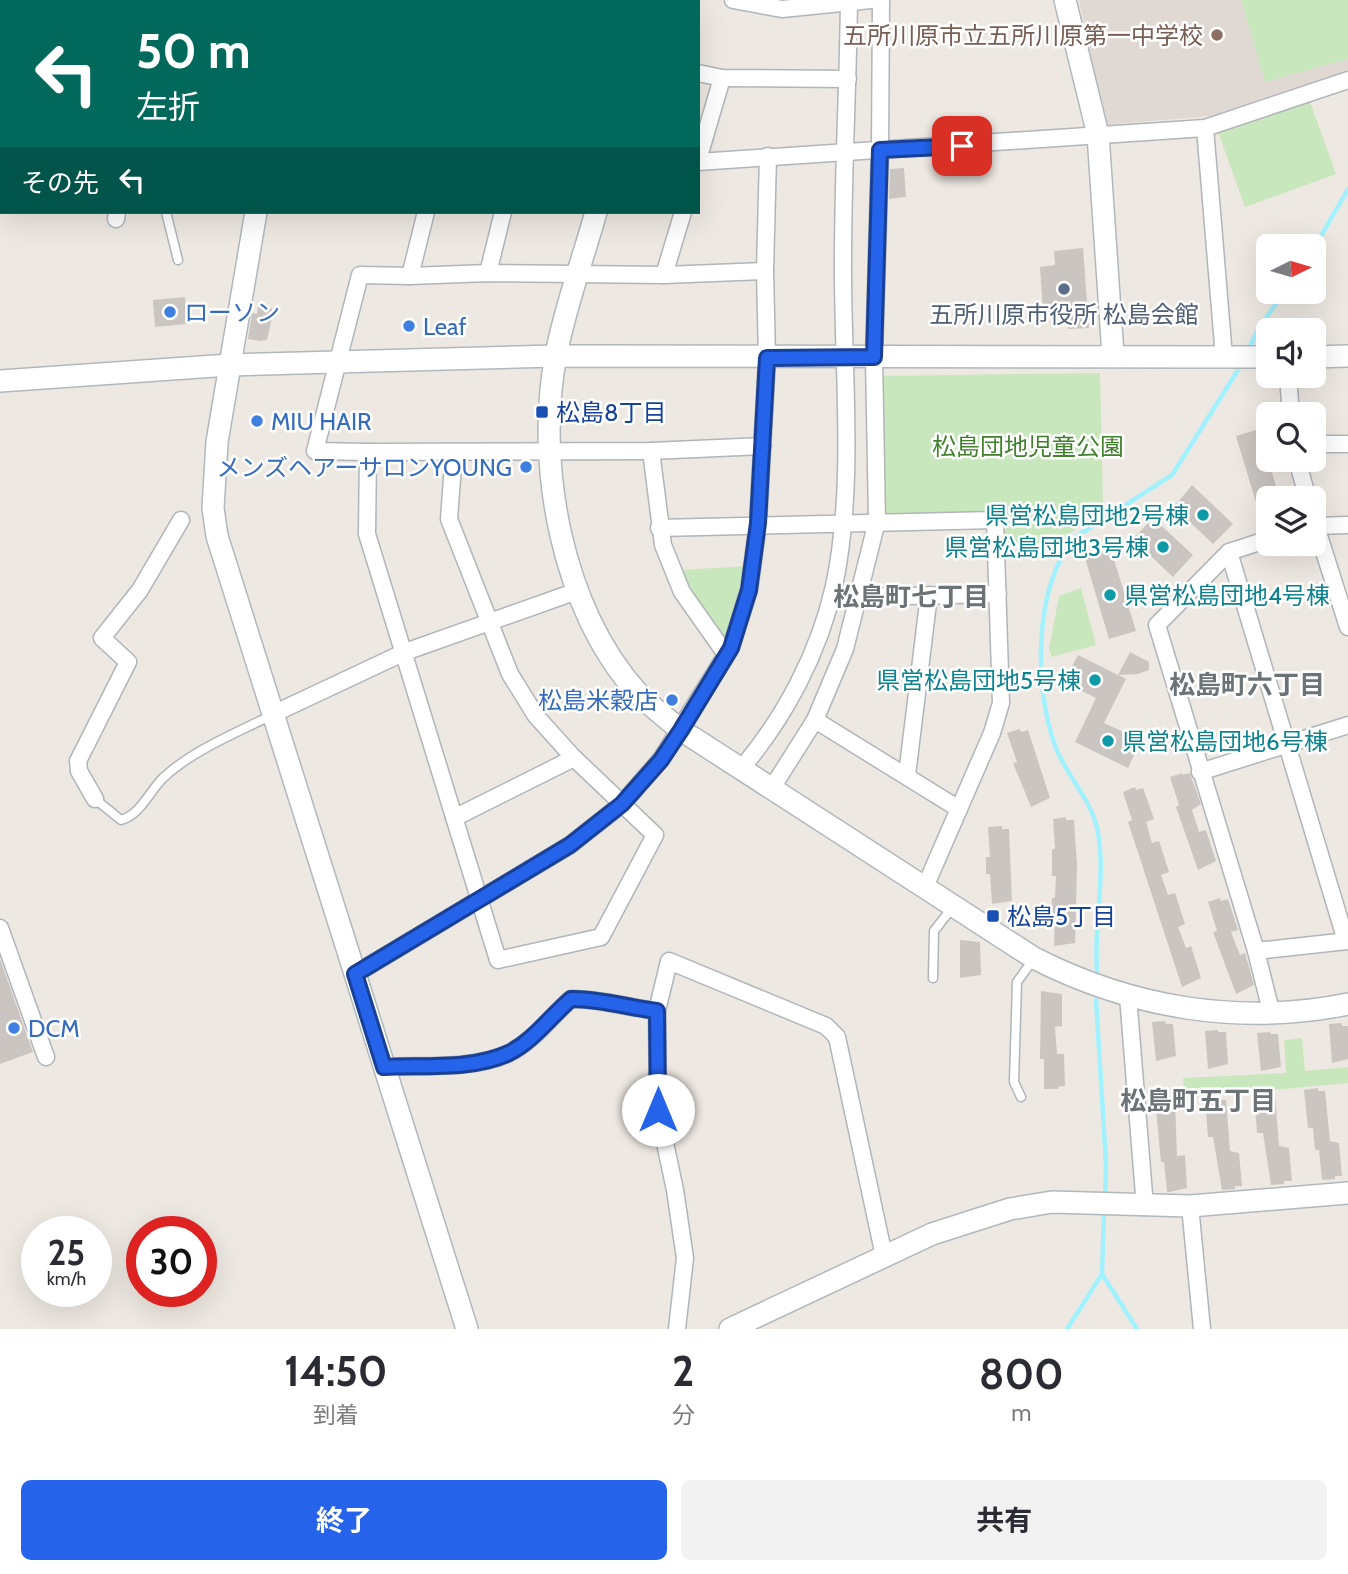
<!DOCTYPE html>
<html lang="ja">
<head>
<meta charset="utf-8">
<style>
	body { margin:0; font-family:Cabin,"Noto Sans JP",sans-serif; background:#f2f2f3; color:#2b2b33; height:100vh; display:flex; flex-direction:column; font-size:26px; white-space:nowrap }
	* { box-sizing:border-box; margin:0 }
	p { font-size:23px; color:#7c7c81 }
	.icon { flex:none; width:38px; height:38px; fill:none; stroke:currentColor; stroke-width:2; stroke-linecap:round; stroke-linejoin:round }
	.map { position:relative; height:1329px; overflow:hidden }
	.side { display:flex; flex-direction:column; background:#fff; flex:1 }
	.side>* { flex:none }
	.banner { position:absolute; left:0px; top:0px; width:700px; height:214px; box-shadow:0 7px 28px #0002; background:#00695c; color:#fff; overflow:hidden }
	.needle { width:46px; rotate:85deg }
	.fabs { position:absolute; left:1256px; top:234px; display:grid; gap:14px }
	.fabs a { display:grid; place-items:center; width:70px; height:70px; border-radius:10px; background:#fff; box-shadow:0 7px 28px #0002; font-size:35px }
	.speed { position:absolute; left:21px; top:1216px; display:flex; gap:14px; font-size:35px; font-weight:700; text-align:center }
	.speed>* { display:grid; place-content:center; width:91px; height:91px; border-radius:50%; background:#fff; box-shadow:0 7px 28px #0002; line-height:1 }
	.speed small { font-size:18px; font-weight:400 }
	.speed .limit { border:10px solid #d22; background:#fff; color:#111 }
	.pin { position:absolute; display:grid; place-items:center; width:60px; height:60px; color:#fff; margin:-30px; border-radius:14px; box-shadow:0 4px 10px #0006 }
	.me { position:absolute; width:77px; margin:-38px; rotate:0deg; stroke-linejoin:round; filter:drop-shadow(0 0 5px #0008) }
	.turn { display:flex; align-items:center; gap:24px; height:147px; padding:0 21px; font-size:32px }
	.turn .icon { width:91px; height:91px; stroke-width:2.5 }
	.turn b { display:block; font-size:49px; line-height:60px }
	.then { display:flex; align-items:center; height:66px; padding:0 21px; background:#0003; gap:14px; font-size:26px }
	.eta { display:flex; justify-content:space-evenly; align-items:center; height:119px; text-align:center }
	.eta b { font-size:42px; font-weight:700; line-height:49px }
	.primary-button { display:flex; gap:14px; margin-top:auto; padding:14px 21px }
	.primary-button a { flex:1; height:80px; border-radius:10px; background:#2563eb; color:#fff; font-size:28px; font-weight:700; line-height:80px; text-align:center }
	.primary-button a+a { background:#f2f2f3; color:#2b2b33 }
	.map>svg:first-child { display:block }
	.education { fill:#e0d9d3 }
	.green { fill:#c9e7bc }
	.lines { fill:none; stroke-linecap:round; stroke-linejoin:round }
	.stream { stroke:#a1f1ff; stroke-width:4.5 }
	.building { fill:#cbc5c1 }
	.lane-casing { stroke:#b0b5b8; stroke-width:11 }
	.street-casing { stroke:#b0b5b8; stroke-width:19 }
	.secondary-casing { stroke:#b1b8bb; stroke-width:24 }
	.lane { stroke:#fff; stroke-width:8 }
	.street { stroke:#fff; stroke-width:16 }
	.secondary { stroke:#fff; stroke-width:21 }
	.route-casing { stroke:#184099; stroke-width:18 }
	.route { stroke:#2563eb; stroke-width:12 }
	.education-dot { fill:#8d6e63; stroke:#fff; stroke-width:2.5 }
	.service-dot { fill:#5c6f8a; stroke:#fff; stroke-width:2.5 }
	.shop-dot { fill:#3f7fe0; stroke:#fff; stroke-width:2.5 }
	.transit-dot { fill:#1a4fb4; stroke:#fff; stroke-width:2.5 }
	.culture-dot { fill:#0f9aa8; stroke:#fff; stroke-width:2.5 }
	.labels { text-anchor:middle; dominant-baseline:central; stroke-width:5; stroke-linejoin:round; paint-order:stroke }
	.education-label { font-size:24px; fill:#785e54; stroke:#fff; text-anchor:end }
	.shop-label { font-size:24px; fill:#366cbe; stroke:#fff; text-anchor:start }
	.service-label { font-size:24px; fill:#4e5e75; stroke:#fff }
	.transit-label { font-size:24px; fill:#164399; stroke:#fff; text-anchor:start }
	.park-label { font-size:24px; fill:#42802e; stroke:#fff }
	.culture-label { font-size:24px; fill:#0d838f; stroke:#fff; text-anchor:end }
	.neighbourhood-label { font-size:26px; font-weight:bold; fill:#6b7376; stroke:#fff }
</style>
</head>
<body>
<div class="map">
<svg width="1348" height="1329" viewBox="0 0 1348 1329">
	<rect width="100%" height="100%" fill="#eee8e2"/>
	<polygon class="education" points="1079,0 1348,0 1348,70 1210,116 1105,125"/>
	<g class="green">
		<polygon points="1241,0 1348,0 1348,59 1265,82"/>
		<polygon points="1309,99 1336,174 1245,207 1218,132"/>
		<polygon points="1100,373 1103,504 1061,542 1002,544 1000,513 883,515 878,376"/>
		<polygon points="749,566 725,643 680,570"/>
		<polygon points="1081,588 1096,645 1052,657 1049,649 1059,596"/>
		<polygon points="1302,1038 1305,1071 1348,1067 1348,1083 1185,1098 1183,1078 1286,1073 1284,1040"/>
	</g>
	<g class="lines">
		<g class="stream">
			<polyline points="1314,248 1348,189"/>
			<polyline points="1248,351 1257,331 1284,292"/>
			<path d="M 1097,971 C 1093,923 1107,876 1097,828 C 1090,797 1064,773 1054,743 C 1034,684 1034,588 1074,538 L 1172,475 L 1243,362"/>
			<polyline points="1096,1000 1106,1164 1105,1199"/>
			<polyline points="1102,1274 1137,1329"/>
			<polyline points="1067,1329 1102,1274 1104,1211"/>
		</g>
	</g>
	<g class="building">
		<polygon points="904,168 906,197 889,199 890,169"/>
		<polygon points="1083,248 1089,328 1068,329 1067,312 1043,312 1040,267 1055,265 1054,251"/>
		<polygon points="185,297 187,324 155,327 153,300"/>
		<polygon points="258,306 274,309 267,340 260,341 248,339 252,313 257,314"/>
		<polygon points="1259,429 1280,499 1269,499 1269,529 1264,529 1236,436"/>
		<polygon points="1192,485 1233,524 1213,544 1174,507"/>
		<polygon points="1153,518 1193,555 1173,577 1133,539"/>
		<polygon points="1111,550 1136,631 1109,639 1085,558"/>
		<polygon points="1130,652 1149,662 1149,670 1138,674 1118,675"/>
		<polygon points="1078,655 1126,679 1104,723 1141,740 1128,768 1075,742 1096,698 1064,682"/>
		<polygon points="1020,729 1021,732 1028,730 1050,798 1031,807 1013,763 1017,762 1007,733"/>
		<polygon points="1182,773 1183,775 1190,773 1192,779 1201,804 1192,810 1199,832 1206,830 1216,861 1198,870 1176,807 1179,805 1170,777"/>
		<polygon points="1135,787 1136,790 1143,788 1154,819 1146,822 1152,843 1159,841 1169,872 1161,875 1168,895 1175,893 1185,924 1178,927 1186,948 1191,946 1201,978 1182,987 1128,822 1132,820 1123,792"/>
		<polygon points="1066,817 1066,820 1074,820 1077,865 1075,943 1054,946 1055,915 1051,915 1052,898 1055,898 1056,876 1052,876 1052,849 1055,849 1053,819"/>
		<polygon points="1002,826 1002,829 1009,829 1012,901 992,904 990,874 986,874 986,857 990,857 988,827"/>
		<polygon points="1220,898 1221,901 1228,899 1238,930 1231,932 1240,955 1245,953 1254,985 1236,994 1213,932 1217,931 1208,902"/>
		<polygon points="960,940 980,942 981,975 960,978"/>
		<polygon points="0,959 33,1052 0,1064"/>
		<polygon points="1041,991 1062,994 1062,1026 1055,1027 1057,1054 1064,1054 1065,1086 1058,1087 1058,1089 1044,1089 1044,1059 1040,1059"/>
		<polygon points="1165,1021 1166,1024 1173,1024 1176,1056 1156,1061 1152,1022"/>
		<polygon points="1342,1023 1342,1026 1348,1026 1348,1059 1332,1063 1329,1024"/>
		<polygon points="1218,1030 1218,1032 1226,1032 1228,1064 1208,1069 1205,1031"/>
		<polygon points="1270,1032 1271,1034 1278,1034 1281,1067 1261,1071 1257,1033"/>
		<polygon points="1318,1088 1318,1091 1325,1091 1330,1141 1339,1143 1342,1176 1335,1176 1335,1179 1322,1180 1319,1150 1315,1150 1313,1128 1308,1128 1304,1090"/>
		<polygon points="1267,1093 1268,1096 1275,1096 1279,1146 1289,1148 1292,1181 1284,1181 1284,1184 1271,1185 1263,1133 1257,1133 1254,1094"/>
		<polygon points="1218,1097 1218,1100 1226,1100 1230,1151 1239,1153 1242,1186 1235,1186 1235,1189 1222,1190 1213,1137 1208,1137 1205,1099"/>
		<polygon points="1168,1098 1168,1101 1175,1100 1177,1156 1185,1155 1187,1188 1170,1192 1167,1192 1164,1162 1161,1162 1155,1099"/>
	</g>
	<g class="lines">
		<defs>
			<g id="lane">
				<polyline points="166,212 178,260"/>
				<path d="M 95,799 L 121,820 C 141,814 149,792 163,778 C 193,750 236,733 272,715"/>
				<polyline points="933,978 934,931 952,908"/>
				<polyline points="1021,1097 1014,1082 1017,982 1033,960"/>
			</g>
			<g id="street">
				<polyline points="49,0 57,2"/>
				<polyline points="733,0 782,9 871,0"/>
				<polyline points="180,2 181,0"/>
				<polyline points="490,2 490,0"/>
				<polyline points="698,73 722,78 848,79"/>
				<polyline points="1205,128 1224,357"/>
				<polyline points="698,160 722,78"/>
				<polyline points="698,162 1205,128 1348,80"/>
				<polyline points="426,212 410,276 360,275 315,451 368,452 367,534 498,960 601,937 655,835 574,758 536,716 510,674 449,519 454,452"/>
				<polyline points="116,219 117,212"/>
				<polyline points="488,273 503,212"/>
				<polyline points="664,275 765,271"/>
				<polyline points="410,276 488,273 664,275 683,212"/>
				<polyline points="1288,376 1291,415"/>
				<polyline points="1314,444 1348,444"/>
				<polyline points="651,451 663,545 682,592 725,653"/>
				<polyline points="368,452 651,451 763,446"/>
				<polyline points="1297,460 1308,499"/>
				<polyline points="1314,520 1348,627"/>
				<polyline points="1314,526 1348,525"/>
				<polyline points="659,528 995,520 1001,703 992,733 925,887"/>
				<polyline points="1269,539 1229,552 1157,625 1256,951 1272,1015"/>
				<polyline points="1229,552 1346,941"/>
				<polyline points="860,597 998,594"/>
				<polyline points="273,714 405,652 577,591"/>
				<polyline points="815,720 959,809"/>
				<path d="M 741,769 C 785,717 819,653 834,586 C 856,483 842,365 843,259 C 843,173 848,86 849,0"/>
				<polyline points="1200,772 1348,725"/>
				<polyline points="907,775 929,595"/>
				<polyline points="772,788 815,720 845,649 877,521 874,357 880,150 881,0"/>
				<polyline points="95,799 79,771 78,761 128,662 102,638 140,590 181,520"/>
				<polyline points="454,818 574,758"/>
				<polyline points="0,928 46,1057"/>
				<polyline points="1256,951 1348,941"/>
				<polyline points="355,974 570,845 622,804 661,759 731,647 749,590 758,523 767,358 765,271 768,156"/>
				<polyline points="1128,996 1145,1207"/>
				<polyline points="657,1011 658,1110 675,1190 685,1258 677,1329"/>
				<path d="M 384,1067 C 423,1065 473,1070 509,1053 C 534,1041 551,1016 571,999 C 598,998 630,1008 657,1011 L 669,961 L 826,1026 L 837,1037 L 884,1256"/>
				<polyline points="1190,1206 1202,1329"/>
			</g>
			<g id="secondary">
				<polyline points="1065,0 1098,135 1113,355"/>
				<polyline points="292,2 293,0"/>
				<polyline points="654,2 654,0"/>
				<polyline points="256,212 217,442 213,508 217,536 467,1329"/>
				<path d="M 596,212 C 583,259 565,307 556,355 C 535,463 562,610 637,692 C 650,706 666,718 681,730 L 1034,958 C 1132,1008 1240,1026 1348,1004"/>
				<polyline points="1314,357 1348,356"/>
				<polyline points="0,381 229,365 555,356 1269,357"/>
				<polyline points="730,1329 932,1234 1010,1209 1052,1202 1190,1206 1348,1193"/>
			</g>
		</defs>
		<use href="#lane" class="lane-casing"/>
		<use href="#street" class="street-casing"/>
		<use href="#secondary" class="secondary-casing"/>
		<use href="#lane" class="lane"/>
		<use href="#street" class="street"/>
		<use href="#secondary" class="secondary"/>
	</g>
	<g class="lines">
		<defs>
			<path id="route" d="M 658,1110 L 657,1011 C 630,1008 598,998 571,999 C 551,1016 533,1041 509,1053 C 473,1070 424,1065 384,1067 L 355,974 L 570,845 L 622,804 L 661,760 L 681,730 L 731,648 L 749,590 L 758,523 L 767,358 L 874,357 L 880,150 L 962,146"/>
		</defs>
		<use href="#route" class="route-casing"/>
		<use href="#route" class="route"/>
	</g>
	<circle class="education-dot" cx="1217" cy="35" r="7"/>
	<circle class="service-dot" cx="1064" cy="289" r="7"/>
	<g class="shop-dot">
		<circle cx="170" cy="312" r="7"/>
		<circle cx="409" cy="326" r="7"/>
		<circle cx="257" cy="421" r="7"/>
		<circle cx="526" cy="467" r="7"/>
		<circle cx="672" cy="700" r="7"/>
		<circle cx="14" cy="1028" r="7"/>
	</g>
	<g class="transit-dot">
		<rect x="535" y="405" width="14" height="14" rx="3.5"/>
		<rect x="986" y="909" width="14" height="14" rx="3.5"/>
	</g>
	<g class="culture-dot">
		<circle cx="1203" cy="515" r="7"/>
		<circle cx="1163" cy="547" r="7"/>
		<circle cx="1110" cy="595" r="7"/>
		<circle cx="1095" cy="680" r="7"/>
		<circle cx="1108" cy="741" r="7"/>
	</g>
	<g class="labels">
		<g class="education-label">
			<text x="1203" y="35">五所川原市立五所川原第一中学校</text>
		</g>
		<g class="shop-label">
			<text x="184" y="312">ローソン</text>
			<text x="423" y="326">Leaf</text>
			<text x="271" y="421">MIU HAIR</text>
			<text x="512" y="467" text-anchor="end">メンズヘアーサロンYOUNG</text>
			<text x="658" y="700" text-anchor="end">松島米穀店</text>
			<text x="28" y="1028">DCM</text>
		</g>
		<g class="service-label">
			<text x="1064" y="314">五所川原市役所 松島会館</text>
		</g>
		<g class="transit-label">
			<text x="556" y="412">松島8丁目</text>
			<text x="1007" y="916">松島5丁目</text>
		</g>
		<g class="park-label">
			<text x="1028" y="446">松島団地児童公園</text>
		</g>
		<g class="culture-label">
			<text x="1189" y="515">県営松島団地2号棟</text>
			<text x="1149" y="547">県営松島団地3号棟</text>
			<text x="1124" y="595" text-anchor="start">県営松島団地4号棟</text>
			<text x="1081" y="680">県営松島団地5号棟</text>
			<text x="1122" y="741" text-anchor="start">県営松島団地6号棟</text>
		</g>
		<g class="neighbourhood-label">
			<text x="911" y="597">松島町七丁目</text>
			<text x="1247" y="685">松島町六丁目</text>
			<text x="1198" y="1101">松島町五丁目</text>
		</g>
	</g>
</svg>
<div class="fabs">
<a><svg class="needle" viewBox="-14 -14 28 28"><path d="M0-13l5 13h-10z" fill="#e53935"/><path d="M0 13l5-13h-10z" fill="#7c7c81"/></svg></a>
<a><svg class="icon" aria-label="sound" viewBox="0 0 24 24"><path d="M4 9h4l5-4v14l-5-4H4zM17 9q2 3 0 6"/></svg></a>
<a><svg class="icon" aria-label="search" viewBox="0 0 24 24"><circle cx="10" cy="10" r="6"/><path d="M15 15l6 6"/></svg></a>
<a><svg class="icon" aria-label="layers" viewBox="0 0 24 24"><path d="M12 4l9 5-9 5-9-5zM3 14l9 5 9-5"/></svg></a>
</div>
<div class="speed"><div>25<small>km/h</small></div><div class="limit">30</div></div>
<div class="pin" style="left:962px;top:146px;background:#d93025"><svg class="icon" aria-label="arrive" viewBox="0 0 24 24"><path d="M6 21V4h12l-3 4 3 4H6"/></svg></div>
<svg class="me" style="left:658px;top:1110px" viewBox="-20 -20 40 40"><circle r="19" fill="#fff"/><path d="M0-13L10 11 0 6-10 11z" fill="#2563eb"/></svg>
<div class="banner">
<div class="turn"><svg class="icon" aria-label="left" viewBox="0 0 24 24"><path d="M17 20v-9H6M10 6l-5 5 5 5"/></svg><div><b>50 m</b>左折</div></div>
<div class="then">その先<svg class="icon" aria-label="left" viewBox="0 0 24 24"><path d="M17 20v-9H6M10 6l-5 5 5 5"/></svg></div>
</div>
</div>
<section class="side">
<div class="eta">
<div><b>14:50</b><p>到着</p></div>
<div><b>2</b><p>分</p></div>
<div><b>800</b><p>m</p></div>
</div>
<div class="primary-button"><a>終了</a><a>共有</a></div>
</section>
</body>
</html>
